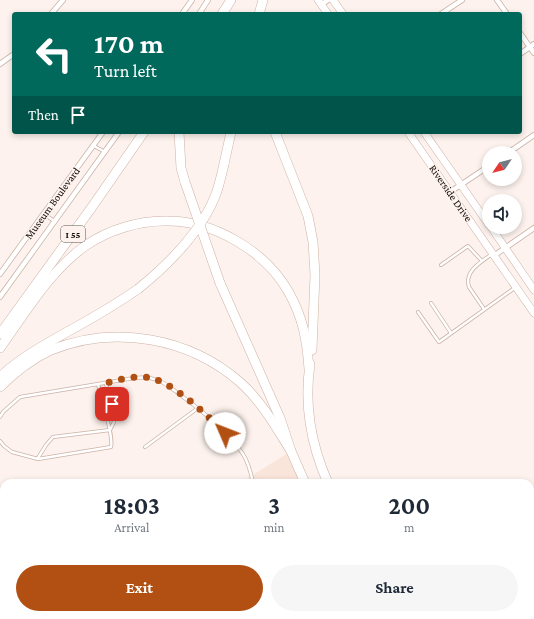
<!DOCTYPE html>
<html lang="en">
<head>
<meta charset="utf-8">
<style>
	body { margin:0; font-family:"Crimson Pro",serif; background:#f6f6f7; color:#1f2937; height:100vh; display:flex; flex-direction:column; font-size:15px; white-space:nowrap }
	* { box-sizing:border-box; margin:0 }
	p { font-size:13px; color:#747a83 }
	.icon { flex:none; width:22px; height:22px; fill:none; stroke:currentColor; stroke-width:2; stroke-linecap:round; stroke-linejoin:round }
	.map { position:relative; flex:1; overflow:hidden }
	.panel { position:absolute; left:0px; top:479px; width:534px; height:140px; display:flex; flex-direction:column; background:#fff; border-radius:12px 12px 0 0; box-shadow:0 2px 6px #0003 }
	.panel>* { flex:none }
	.guide { position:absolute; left:12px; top:12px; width:510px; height:122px; border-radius:4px; box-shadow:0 2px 6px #0003; background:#00695c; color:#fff; overflow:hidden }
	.needle { width:26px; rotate:235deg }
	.controls { position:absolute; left:482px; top:146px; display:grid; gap:8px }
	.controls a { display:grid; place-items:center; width:40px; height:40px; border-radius:50%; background:#fff; box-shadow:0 2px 6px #0003; font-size:20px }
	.pin { position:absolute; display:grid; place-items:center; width:34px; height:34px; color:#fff; margin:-17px; border-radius:8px; box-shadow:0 2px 6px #0006 }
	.me { position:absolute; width:44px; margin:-22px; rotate:314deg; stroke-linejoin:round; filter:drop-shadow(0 0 3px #0008) }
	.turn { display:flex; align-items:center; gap:14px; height:84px; padding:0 16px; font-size:18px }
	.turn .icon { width:52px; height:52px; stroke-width:2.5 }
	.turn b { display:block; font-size:28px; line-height:34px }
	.then { display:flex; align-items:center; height:38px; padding:0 16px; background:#0003; gap:8px; font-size:15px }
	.eta { display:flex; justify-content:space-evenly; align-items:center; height:68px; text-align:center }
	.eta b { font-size:24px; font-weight:700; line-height:28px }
	.action { display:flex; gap:8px; margin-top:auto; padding:8px 16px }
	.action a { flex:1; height:46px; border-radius:24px; background:#b25013; color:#fff; font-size:16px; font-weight:700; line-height:46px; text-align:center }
	.action a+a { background:#f6f6f7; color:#1f2937 }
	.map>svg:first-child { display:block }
	.built { fill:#fae5db }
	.green { fill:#fccab2 }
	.building { fill:#ceb4a8; stroke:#a1897d }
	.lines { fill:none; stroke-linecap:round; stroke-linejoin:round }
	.lane-casing { stroke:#ccb2a6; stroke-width:4 }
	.street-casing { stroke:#ccb2a6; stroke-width:6 }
	.secondary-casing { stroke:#ccb2a6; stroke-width:8 }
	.primary-casing { stroke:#ccb2a6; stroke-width:8 }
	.highway-casing { stroke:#ccb2a6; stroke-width:10 }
	.path { stroke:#b6aca7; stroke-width:1; stroke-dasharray:3 3; stroke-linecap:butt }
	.lane { stroke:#fff; stroke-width:2.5 }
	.street { stroke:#fff; stroke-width:4.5 }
	.secondary { stroke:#fff; stroke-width:7 }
	.primary { stroke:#fff; stroke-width:7 }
	.highway { stroke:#fff; stroke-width:9 }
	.highway-bridge-casing { stroke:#ccb2a6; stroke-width:10; stroke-linecap:butt }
	.highway-bridge { stroke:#fff; stroke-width:9 }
	.route { stroke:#b25013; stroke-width:7; stroke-dasharray:0 12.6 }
	.labels { text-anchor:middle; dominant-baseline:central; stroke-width:3; stroke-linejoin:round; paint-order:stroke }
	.shield { fill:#fdf2ed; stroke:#59504c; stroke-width:1 }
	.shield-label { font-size:10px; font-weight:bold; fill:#130b07 }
	.street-label { font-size:11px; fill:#130b07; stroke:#fdf2ed }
</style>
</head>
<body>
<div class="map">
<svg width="534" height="619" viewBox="0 0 534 619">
	<rect width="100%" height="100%" fill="#fdf2ed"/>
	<g class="built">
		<polygon points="291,451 305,483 240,483"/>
		<polygon points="120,615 365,615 367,619 124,619"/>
	</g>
	<polygon class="green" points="256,615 312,615 314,619 250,619"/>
	<g class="building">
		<polygon points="531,493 534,498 534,508 530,511"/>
		<polygon points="534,508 534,536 530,539 530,511"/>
		<polygon points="175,615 213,615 206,619 178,619"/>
	</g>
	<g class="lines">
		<defs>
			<g id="lane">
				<polyline points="94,146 105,152"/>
				<polyline points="44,214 54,221"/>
				<polyline points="441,265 468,246 482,261"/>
				<polyline points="431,303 451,333"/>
				<path d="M 484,309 L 469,287 C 464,271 481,262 492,254"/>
				<polyline points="418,312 439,342 516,287"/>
				<path d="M 0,417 L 3,412 L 20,397 L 134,378 C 142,377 149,377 158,380 C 167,384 175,391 183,397 C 205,413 227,431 243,454 C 248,462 251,473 253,483"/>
				<path d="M 0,441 L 4,446 L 12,452 L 38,459 L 111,447 C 114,436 101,397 98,384"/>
				<polyline points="145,447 198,408"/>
				<polyline points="38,458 46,445 53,437 110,430 114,422 106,383"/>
				<polyline points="0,540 4,543"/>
				<polyline points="0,589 4,580"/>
				<polyline points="0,590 4,593"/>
				<polyline points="130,615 133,619"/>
				<polyline points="146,615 149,619"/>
				<polyline points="162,615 165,619"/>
				<polyline points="314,615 313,616 316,619"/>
				<polyline points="12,619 16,615"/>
				<polyline points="228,619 234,615"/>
				<polyline points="245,619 251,615"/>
			</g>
			<g id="street">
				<polyline points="497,0 507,14"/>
				<polyline points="321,5 328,0"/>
				<polyline points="51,14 63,0"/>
				<polyline points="182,14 192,0"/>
				<polyline points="199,14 208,0"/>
				<polyline points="441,14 462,0"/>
				<polyline points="520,33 534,53"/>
				<polyline points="520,54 534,44"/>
				<polyline points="0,64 14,54"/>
				<polyline points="508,153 534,135"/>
				<polyline points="450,192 489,166"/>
				<polyline points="495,255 534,228"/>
				<polyline points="0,274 103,132"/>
				<polyline points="0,297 119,132"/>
				<polyline points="333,615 338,619"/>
			</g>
			<g id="secondary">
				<polyline points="318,0 328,14"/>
				<polyline points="333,0 343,14"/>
				<polyline points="408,132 534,313"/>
				<polyline points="424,132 489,225"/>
				<polyline points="491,227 534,290"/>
			</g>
			<g id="primary">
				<polyline points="365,615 367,619"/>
				<polyline points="387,615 389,619"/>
			</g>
			<g id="highway">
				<polyline points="222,14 231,0"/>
				<polyline points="259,14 263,0"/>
				<polyline points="179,132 181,168 185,182"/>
				<polyline points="275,132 308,216 313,242 315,275 312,350"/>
				<polyline points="224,164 231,132"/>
				<polyline points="220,283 280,418 291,451 305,483"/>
				<polyline points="0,334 92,207 144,132"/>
				<path d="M 0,348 C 26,312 49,272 85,246 C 108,230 140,220 168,221 C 214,221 265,251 288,291 C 303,317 307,340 309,369"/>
				<path d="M 310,364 C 304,405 311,445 328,483"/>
				<path d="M 0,377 C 20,358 44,345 67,332 C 91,319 115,305 138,289"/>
				<path d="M 0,387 C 15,372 32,359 51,350 C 115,324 190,338 241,383 C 262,402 276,427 291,451"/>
			</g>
		</defs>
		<use href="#lane" class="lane-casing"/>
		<use href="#street" class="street-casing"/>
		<use href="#secondary" class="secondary-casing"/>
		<use href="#primary" class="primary-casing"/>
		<use href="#highway" class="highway-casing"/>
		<g class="path">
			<polyline points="306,615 310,619"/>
			<polyline points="221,619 224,616"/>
		</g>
		<use href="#lane" class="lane"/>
		<use href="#street" class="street"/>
		<use href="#secondary" class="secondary"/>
		<use href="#primary" class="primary"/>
		<use href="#highway" class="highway"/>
		<defs>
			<g id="highway-bridge">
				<polyline points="185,182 220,283"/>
				<path d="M 138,289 C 168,265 204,229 217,191 C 220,182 222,173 224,164"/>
			</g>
		</defs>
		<use href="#highway-bridge" class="highway-bridge-casing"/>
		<use href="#highway-bridge" class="highway-bridge"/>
	</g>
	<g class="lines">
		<path class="route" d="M 112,404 L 106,383 C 118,380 132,376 144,377 C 168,377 208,416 225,433"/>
	</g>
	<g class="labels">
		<rect class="shield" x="61" y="226" width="24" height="16" rx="3"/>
		<g class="shield-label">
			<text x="73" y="234">I 55</text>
		</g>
		<g class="street-label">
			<text transform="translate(451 193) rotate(55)">Riverside Drive</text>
			<text transform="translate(52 203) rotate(-54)">Museum Boulevard</text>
		</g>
	</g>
</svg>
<div class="controls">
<a><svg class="needle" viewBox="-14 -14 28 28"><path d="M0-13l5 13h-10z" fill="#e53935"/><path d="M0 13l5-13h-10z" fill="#747a83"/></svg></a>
<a><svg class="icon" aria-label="sound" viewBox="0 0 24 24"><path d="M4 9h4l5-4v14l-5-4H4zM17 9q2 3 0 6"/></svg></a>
</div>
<div class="pin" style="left:112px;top:404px;background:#d93025"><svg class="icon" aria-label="arrive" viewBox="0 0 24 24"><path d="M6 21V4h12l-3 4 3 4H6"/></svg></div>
<svg class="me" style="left:225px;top:433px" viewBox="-20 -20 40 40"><circle r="19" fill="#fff"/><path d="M0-13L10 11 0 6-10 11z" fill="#b25013"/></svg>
<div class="guide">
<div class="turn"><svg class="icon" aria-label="left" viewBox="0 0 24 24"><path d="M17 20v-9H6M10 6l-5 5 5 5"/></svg><div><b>170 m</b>Turn left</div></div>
<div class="then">Then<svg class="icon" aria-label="arrive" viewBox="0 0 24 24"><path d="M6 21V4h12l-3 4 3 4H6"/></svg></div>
</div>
<section class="panel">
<div class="eta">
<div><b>18:03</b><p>Arrival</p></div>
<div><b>3</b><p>min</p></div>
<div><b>200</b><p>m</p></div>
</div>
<div class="action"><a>Exit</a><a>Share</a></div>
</section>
</div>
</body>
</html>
